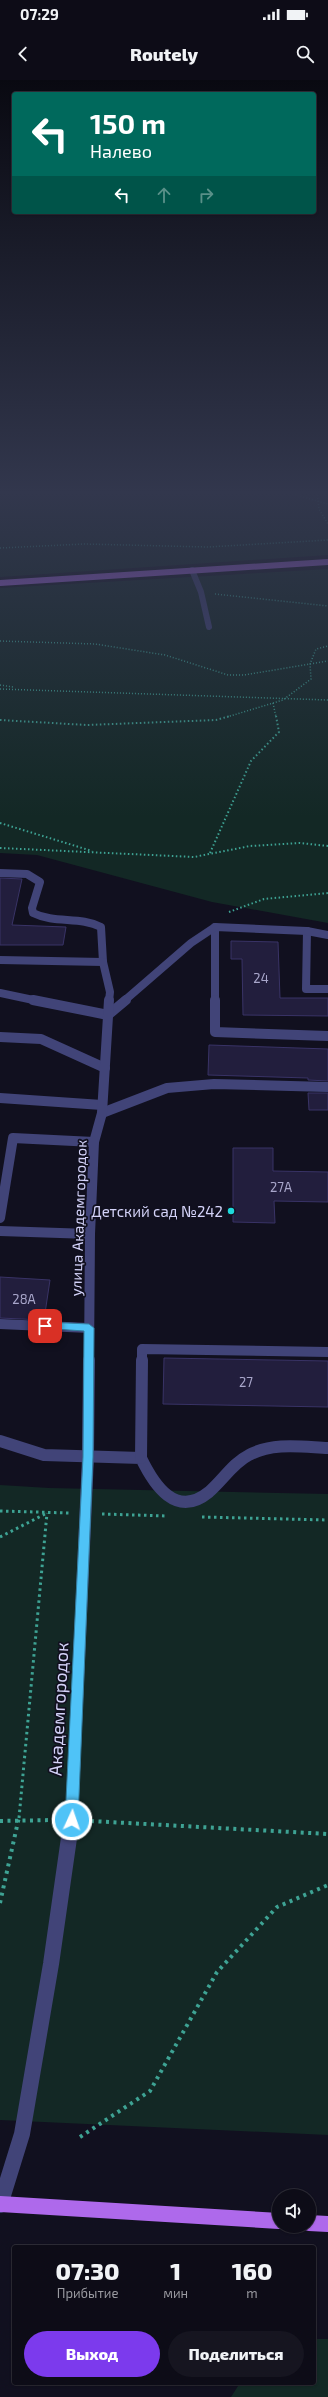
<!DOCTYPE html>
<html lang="ru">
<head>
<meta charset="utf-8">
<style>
	body { margin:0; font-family:"Exo 2",sans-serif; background:#161520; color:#f1f3f6; height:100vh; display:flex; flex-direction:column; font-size:15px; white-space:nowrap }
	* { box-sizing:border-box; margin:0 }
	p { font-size:13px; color:#9a9ba1 }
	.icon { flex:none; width:22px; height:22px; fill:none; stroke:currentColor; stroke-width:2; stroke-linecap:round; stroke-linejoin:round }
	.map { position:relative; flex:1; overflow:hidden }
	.side { position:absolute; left:12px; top:2165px; width:304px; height:140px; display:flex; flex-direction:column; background:#0d0c17; border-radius:4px; box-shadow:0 1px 3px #0004,0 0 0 1px #2d2c36 }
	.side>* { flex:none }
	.hud { position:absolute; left:12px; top:12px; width:304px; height:122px; border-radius:4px; box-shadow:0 1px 3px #0004,0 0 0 1px #2d2c36; background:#00695c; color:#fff; overflow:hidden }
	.controls { position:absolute; left:272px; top:2109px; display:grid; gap:8px }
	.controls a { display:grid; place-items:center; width:44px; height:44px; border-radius:50%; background:#0d0c17; box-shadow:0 1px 3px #0004,0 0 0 1px #2d2c36; font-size:20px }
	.pin { position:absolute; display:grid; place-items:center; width:34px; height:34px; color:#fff; margin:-17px; border-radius:8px; box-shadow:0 2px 6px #0006 }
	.me { position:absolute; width:44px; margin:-22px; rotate:3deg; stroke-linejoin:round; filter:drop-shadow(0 0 3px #0008) }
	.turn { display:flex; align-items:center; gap:14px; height:84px; padding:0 12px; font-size:18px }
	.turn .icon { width:52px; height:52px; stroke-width:2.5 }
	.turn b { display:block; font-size:28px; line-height:34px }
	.lanes { display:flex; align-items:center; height:38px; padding:0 12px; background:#0003; justify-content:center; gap:20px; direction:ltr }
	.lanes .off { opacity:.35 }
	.eta { display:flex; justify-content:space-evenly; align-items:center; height:68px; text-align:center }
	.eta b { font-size:24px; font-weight:800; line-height:28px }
	.action { display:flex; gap:8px; margin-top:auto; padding:8px 12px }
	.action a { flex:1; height:46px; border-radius:24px; background:#7c3aed; color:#fff; font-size:16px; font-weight:800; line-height:46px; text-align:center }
	.action a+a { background:#161520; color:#f1f3f6 }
	.status { display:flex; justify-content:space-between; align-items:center; height:28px; padding:0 20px; background:#0d0c17; direction:ltr }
	.status svg { height:11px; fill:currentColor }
	header { display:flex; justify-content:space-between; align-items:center; height:52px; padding:0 12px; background:#0d0c17; font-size:18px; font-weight:800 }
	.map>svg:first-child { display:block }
	.green { fill:#132825 }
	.building { fill:#221e3d; stroke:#393366 }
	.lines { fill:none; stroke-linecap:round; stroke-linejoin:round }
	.path-far3 { stroke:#3ea394; stroke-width:1.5; stroke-dasharray:1 2; stroke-linecap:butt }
	.path-far2 { stroke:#3ea394; stroke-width:2; stroke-dasharray:1.5 2.5; stroke-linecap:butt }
	.path-far1 { stroke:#3ea394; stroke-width:3; stroke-dasharray:2.5 3.5; stroke-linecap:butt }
	.path { stroke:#3ea394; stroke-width:4; stroke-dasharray:3 4.5; stroke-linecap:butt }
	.minor-far4 { stroke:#414478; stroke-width:6 }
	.minor-far3 { stroke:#414478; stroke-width:8 }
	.minor-far2 { stroke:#414478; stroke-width:10 }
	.minor-far1 { stroke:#414478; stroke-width:12 }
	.minor { stroke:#414478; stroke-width:16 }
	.major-far1 { stroke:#ae69eb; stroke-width:6 }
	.major { stroke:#ae69eb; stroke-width:16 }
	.route { fill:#4fc3f7; stroke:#337fa1 }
	.poi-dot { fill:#1ed9db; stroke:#11101f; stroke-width:1.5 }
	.labels { text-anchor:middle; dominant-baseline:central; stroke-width:3.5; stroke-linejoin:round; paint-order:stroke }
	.number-label { font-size:13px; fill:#a8a6ca }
	.poi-label { font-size:15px; fill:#d4d3f9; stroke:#11101f; text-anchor:end }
	.street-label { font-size:15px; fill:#d4d3f9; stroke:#11101f }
	.near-street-label { font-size:18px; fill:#d4d3f9; stroke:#11101f }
</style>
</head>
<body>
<div class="status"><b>07:29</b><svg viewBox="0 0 49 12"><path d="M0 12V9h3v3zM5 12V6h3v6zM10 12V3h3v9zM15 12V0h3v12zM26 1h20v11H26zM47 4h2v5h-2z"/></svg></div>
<header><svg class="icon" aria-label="back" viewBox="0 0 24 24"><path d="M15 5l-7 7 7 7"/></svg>Routely<svg class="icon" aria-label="search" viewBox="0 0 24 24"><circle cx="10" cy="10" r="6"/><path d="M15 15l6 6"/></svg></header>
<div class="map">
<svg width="328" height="2317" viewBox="0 0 328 2317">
	<rect width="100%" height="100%" fill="#11101f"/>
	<g class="green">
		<polygon points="0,412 328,412 328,475 0,497"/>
		<polygon points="328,489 328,843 212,822 37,775 0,773 0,508"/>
		<polygon points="0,1405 49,1408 328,1414 328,2055 0,2040"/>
		<polygon points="314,2259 328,2259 328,2317 231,2317 240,2303 314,2303"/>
	</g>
	<g class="building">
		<polygon points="0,798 22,799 12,845 66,847 63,865 0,865"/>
		<polygon points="231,861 278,862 280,918 328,918 328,936 243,935 242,879 231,879"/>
		<polygon points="209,965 328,969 328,1001 308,1000 308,998 208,995"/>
		<polygon points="308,1013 328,1013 328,1030 309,1030"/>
		<polygon points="233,1068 273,1068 273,1091 328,1092 328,1122 274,1121 275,1143 233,1142"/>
		<polygon points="0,1197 50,1200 44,1240 0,1238"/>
		<polygon points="164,1278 328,1281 328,1327 163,1324"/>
	</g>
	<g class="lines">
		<g class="path-far3">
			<polyline points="286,412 328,424"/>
			<polyline points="317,412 319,429 328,444"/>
			<polyline points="0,468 84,464 208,467 328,460"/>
			<polyline points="215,514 328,526"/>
			<polyline points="0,561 95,564 165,575 228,595 244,595 328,581"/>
			<polyline points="0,605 13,607"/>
			<polyline points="0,609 328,620"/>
			<polyline points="273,623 276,637"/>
			<polyline points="227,637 283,620 311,599 310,584 316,569 328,566"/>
		</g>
		<g class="path-far2">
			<polyline points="0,640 87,645 216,640 230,636"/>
			<polyline points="0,743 92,771"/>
			<polyline points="0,768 194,777 250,766 300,763 328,766"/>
			<polyline points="210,773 251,681 279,652 276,636"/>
			<polyline points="229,832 264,819 328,813"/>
		</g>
		<g class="path-far1">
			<polyline points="0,1431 69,1433"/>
			<polyline points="102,1434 167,1436"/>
			<polyline points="202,1437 328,1440"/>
			<polyline points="0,1457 47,1433"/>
			<polyline points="19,1738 47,1433"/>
		</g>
		<g class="path">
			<polyline points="0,1741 54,1740"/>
			<polyline points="91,1741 328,1754"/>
			<polyline points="0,1823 19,1737"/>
			<polyline points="80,2057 150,2011 217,1892 277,1827 328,1805"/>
		</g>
		<polyline class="minor-far4" points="192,490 201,512 209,547"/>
		<g class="minor-far3">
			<path d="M 0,793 L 27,794 L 40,802 L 32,828 L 33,833 C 55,844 80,836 101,847 L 103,882 L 110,912 L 109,921"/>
			<polyline points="215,847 215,921"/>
			<polyline points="307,851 306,909 328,909"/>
			<polyline points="0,880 103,882"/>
			<polyline points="0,913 38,921"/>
			<polyline points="124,921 191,863 215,847 307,851 328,855"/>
		</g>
		<g class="minor-far2">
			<polyline points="33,920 108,935"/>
			<polyline points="215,920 215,952 328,956"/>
			<polyline points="108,935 126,920"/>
			<polyline points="0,957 41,959 105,988"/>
			<polyline points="0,1018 102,1025"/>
			<polyline points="102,1033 167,1008 214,1004 328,1007"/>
			<polyline points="0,1138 13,1058 94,1062"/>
			<polyline points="0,1151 90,1154"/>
			<polyline points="0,1244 89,1248"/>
			<polyline points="89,1281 90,1154 94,1062 102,1033 109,920"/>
			<polyline points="142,1281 142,1269 328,1272"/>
		</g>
		<g class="minor-far1">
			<path d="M 0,1361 L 44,1375 L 141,1378 C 154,1405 176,1439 209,1412 C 223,1400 233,1383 249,1375 C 273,1362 303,1367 328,1368"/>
			<polyline points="141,1378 142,1280"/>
			<polyline points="72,1738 88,1377 89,1280"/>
		</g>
		<polyline class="minor" points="0,2125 22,2054 51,1884 72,1737"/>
		<polyline class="major-far1" points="0,503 328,482"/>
		<g class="major">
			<polyline points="0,2124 279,2141"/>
			<polyline points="309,2143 328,2144"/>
		</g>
	</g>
	<linearGradient id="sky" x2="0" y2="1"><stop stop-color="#090911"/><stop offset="0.56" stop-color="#32374d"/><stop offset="1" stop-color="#32374d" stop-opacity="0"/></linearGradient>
	<rect width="328" height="737" fill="url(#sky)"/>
	<polygon class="route" points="45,1242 89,1244 94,1248 93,1377 78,1740 76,1744 72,1746 67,1744 65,1740 83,1377 84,1251 41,1248 41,1243"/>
	<circle class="poi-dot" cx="231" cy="1131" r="4"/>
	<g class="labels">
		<g class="number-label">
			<text x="261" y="898">24</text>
			<text x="281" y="1107">27А</text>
			<text x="24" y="1219">28А</text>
			<text x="246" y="1302">27</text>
		</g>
		<g class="poi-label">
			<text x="223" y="1131">Детский сад №242</text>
		</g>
		<g class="street-label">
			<text transform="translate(78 1138) rotate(-88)">улица Академгородок</text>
		</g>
		<g class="near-street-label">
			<text transform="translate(58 1629) rotate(-87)">Академгородок</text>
		</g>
	</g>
</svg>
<div class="controls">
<a><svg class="icon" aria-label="sound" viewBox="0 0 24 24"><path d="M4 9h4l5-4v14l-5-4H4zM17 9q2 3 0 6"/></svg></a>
</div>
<div class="pin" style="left:45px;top:1246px;background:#d93025"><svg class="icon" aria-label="arrive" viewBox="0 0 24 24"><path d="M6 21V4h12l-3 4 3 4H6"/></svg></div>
<svg class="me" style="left:72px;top:1740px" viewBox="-20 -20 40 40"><circle r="17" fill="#4fc3f7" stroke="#fff" stroke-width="3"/><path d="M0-11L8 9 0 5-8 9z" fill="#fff"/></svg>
<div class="hud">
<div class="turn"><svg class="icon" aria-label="left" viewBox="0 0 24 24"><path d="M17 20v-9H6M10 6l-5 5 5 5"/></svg><div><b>150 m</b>Налево</div></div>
<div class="lanes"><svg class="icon" aria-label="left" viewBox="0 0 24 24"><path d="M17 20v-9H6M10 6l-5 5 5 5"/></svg><svg class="icon off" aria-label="ahead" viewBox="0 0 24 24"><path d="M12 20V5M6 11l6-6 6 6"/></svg><svg class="icon off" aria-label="right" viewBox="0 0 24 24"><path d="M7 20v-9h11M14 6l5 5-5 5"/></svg></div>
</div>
<section class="side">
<div class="eta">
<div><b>07:30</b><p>Прибытие</p></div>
<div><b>1</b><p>мин</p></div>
<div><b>160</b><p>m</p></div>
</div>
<div class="action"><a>Выход</a><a>Поделиться</a></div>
</section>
</div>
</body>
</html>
